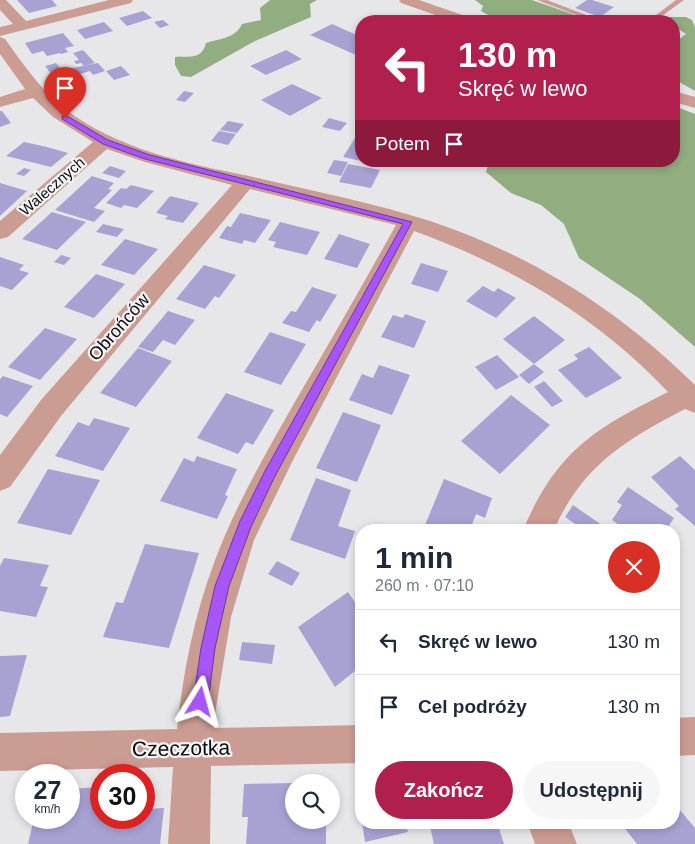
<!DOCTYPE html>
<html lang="pl">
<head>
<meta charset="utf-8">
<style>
	body { margin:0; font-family:Arial,sans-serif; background:#f6f6f7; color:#1f2937; height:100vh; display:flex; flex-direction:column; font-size:19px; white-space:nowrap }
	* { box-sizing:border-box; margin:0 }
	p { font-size:16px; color:#747a83 }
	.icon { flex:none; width:28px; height:28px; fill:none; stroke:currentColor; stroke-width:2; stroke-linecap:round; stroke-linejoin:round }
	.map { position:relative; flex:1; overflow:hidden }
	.panel { position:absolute; left:355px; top:524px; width:325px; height:305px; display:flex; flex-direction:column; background:#fff; border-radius:20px; box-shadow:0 2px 8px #0003 }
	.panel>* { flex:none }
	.top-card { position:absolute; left:355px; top:15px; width:325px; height:152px; border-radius:20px; box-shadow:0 2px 8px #0003; background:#b1204c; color:#fff; overflow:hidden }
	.controls { position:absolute; left:285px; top:774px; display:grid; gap:10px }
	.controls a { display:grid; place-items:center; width:55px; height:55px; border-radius:50%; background:#fff; box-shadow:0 2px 8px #0003; font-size:25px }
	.speed { position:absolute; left:15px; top:764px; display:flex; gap:10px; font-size:25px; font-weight:700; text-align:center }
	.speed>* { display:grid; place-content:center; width:65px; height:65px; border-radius:50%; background:#fff; box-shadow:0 2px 8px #0003; line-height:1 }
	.speed small { font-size:12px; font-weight:400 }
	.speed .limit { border:8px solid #d22; background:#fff; color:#111 }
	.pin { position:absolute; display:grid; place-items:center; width:42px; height:42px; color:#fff; margin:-51px -21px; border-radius:50% 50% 50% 0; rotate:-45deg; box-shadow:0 0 5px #0007 }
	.pin .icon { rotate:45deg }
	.me { position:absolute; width:55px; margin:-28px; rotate:8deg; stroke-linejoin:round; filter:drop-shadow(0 0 4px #0008) }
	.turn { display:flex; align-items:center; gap:18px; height:105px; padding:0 20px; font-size:22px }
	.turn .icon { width:65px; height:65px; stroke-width:2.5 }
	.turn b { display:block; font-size:35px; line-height:42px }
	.then { display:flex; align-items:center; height:48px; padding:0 20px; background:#0003; gap:10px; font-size:19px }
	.round { display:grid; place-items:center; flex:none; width:52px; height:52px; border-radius:26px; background:#f6f6f7 }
	.overview { display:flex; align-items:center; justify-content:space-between; height:85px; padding:0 20px }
	h1 { font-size:30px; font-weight:600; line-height:38px }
	.primary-button { display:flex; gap:10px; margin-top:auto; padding:10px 20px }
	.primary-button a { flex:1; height:58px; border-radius:30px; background:#b1204c; color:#fff; font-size:20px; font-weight:600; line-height:58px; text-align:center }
	.primary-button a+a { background:#f6f6f7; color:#1f2937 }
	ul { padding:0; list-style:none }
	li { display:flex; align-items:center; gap:15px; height:65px; padding:0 20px; border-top:1px solid #e0e1e3 }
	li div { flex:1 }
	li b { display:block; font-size:19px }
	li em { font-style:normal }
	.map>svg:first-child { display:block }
	.forest { fill:#92ad80 }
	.building { fill:#a8a2d3 }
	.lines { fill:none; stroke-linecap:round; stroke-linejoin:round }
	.lane { fill:#cb9c92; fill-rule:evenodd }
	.street { fill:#cb9c92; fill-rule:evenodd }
	.route { fill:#a855f7; stroke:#6d37a1 }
	.labels { text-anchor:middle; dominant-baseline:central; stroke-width:4.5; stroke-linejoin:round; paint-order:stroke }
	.far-street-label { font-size:15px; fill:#0d0d0d; stroke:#f5f4f7 }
	.street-label { font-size:18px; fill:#0d0d0d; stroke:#f5f4f7 }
	.near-street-label { font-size:21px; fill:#0d0d0d; stroke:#f5f4f7 }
</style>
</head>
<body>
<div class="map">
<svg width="695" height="844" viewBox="0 0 695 844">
	<rect width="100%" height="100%" fill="#e7e7ea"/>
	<g class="forest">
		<path d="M 270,0 L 317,0 L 310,4 L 311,17 L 253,42 L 191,77 L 181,76 L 175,65 L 175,57 C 189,56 202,60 206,43 C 221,38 235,39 242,24 L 261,20 L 260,8 Z"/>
		<polygon points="475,0 532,0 592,21 499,21 481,11 483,6"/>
		<polygon points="669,17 686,17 692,20 695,27 695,91 674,79 674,43 686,34 674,26 674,21 666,19"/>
		<polygon points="674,106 695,114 695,347 640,299 579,258 564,224 541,205 511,193 486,172 489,161 674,161"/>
	</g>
	<g class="building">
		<polygon points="17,0 52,0 57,6 29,13"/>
		<polygon points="587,0 592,0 614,7 600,17 575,8"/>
		<polygon points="143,11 152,18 127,26 119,18"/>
		<polygon points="163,20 169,25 160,28 154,22"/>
		<polygon points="104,22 113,31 85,39 77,30"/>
		<polygon points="332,24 361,37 361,57 310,35"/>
		<polygon points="63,33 74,46 65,48 68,52 61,54 60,53 47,56 43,51 32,54 25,43"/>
		<polygon points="83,50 95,63 84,66 81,63 76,64 74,61 79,60 73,53"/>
		<polygon points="286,50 302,59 266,75 250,66"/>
		<polygon points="56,63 62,70 98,63 105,71 93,75 90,71 57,81 45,66"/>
		<polygon points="121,66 130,75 114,80 106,71"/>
		<polygon points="292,84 322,98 290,116 261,100"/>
		<polygon points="184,91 194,93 185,102 176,100"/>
		<polygon points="0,111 2,111 11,123 0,127"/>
		<polygon points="329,118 347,123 340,131 322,127"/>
		<polygon points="228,121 244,124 237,133 220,130"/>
		<polygon points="219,131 236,134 228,145 211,141"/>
		<polygon points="355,138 361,139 361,161 343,157"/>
		<polygon points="24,142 47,147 68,153 51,167 6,156"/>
		<polygon points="334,160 348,162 341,176 327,173"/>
		<polygon points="348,164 380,170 371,188 339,182"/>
		<polygon points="110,166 126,171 119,178 102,173"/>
		<polygon points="24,168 31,170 24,176 16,174"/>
		<polygon points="92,176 114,183 108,189 112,190 94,208 105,211 94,222 55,210"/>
		<polygon points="0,183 27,191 0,216"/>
		<polygon points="131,185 154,191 137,208 124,205 121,208 106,203 121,188 126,189"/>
		<polygon points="170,196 199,203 183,223 165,219 168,216 156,213"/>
		<polygon points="52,212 86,222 57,250 22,239"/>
		<polygon points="240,213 271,220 255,243 244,240 242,244 219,238 227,226 231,227"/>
		<polygon points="280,222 320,232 307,255 273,247 276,242 268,240"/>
		<polygon points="103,224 124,229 117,237 96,232"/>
		<polygon points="339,234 370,244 357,268 324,259"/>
		<polygon points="125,239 158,249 134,275 101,265"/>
		<polygon points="61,255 71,258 64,265 54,262"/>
		<polygon points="0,257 24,265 19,270 29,273 12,290 0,286"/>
		<polygon points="421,263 448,271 438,292 411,284"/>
		<polygon points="204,265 236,275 219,298 215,296 205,309 176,299"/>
		<polygon points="96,274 125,284 94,318 64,307"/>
		<polygon points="483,286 494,292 498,288 516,298 496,318 466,301"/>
		<polygon points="312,287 337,295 320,322 317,320 309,332 282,323 291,311 296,312"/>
		<polygon points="168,311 195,320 175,345 163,340 153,352 138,347"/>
		<polygon points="405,314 426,321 414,348 381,337 393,315 403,318"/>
		<polygon points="534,316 565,340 534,364 503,339"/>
		<polygon points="45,328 77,339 40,380 8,367"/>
		<polygon points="270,332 306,344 281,385 244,372"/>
		<polygon points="589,347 622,378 586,398 558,370 578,359 574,355"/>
		<polygon points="138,348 172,361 136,407 100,393"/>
		<polygon points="497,355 519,377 496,390 475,367"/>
		<polygon points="534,364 544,372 529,384 519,375"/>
		<polygon points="379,365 410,375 392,415 349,400 362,374 373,378"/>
		<polygon points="3,376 33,386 7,417 0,414 0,379"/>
		<polygon points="544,381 563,401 552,407 534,387"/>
		<polygon points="226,393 274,410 253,445 246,442 238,454 197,438"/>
		<polygon points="511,395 550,425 500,474 461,441"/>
		<polygon points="343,412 381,425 357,482 316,468"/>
		<polygon points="94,418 130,428 103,471 55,456 78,422 89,426"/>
		<polygon points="197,456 237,469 225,495 228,496 217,519 160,501 184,458 194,462"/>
		<polygon points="680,456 695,470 695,526 675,509 679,506 651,477"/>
		<polygon points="48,469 100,480 71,535 17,523"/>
		<polygon points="316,478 351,490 338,526 355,531 345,559 290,540"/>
		<polygon points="444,479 492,498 485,518 476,514 470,530 423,530"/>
		<polygon points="628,487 674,518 666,530 626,530 612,520 622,505 617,502"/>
		<polygon points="573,505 609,530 584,530 565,517"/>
		<polygon points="145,544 199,553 169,648 103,637 116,602 123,603"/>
		<polygon points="4,558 49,565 40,586 48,587 36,617 0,611 0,566"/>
		<polygon points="277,561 300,573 292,586 268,574"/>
		<polygon points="348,592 361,611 361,666 335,687 298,627"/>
		<polygon points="242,642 275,645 272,664 239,660"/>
		<polygon points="27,655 10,716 0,717 0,656"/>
		<polygon points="361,779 361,802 360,802 357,780"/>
		<polygon points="294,783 294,820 326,820 326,844 246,844 248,817 242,817 244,784"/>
		<polygon points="144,786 150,786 146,809 164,808 160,844 28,844 34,818 69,818 69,789 101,787 101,818 144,818"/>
		<polygon points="674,803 695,828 695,844 637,844 620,822 674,822"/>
		<polygon points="362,822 405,822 408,832 365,842"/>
		<polygon points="429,822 497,822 504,844 434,844"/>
	</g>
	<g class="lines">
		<g class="lane">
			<polygon points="537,0 547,0 602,21 592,21"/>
			<polygon points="676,0 684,0 655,21 648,21"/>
		</g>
		<g class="street">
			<polygon points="0,0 6,0 26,21 109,0 133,0 131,3 0,36 0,27 13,24 0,10"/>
			<polygon points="399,0 419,0 471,18 473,21 453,21 401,3"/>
			<path d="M 0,37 L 5,39 C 23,64 40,89 64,108 C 116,149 185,163 249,176 C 309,190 371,202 430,221 C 532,255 619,310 695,385 L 695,413 L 685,409 C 625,440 582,466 554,530 L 523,530 C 557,451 594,429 668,392 C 597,317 511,266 414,231 L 293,460 L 254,540 L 231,617 L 215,714 L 214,728 L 361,725 L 361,763 L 211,766 L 210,844 L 168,844 L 173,767 L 0,771 L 0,733 L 177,729 C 183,673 194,616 214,563 C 235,506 266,453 296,400 C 330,342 363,284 396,225 L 250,189 L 61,416 L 10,487 L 0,491 L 0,455 L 41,400 L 232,185 L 145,162 L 107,149 L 8,237 L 0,239 L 0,221 L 93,142 L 53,117 L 33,98 L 0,107 L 0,97 L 25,89 L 0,54 Z"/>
			<polygon points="674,91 695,97 695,108 674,102"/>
			<polygon points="695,717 695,755 674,756 674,718"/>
			<polygon points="527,822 568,822 577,844 535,844"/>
		</g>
	</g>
	<polygon class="route" points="62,116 67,116 108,140 150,155 412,222 274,478 251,527 229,586 215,648 208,702 205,707 200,709 195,707 193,702 201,648 215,586 240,521 265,471 403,224 145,159 103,144 62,119"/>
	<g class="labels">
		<g class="far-street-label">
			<text transform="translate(52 186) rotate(-41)">Walecznych</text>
		</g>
		<g class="street-label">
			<text transform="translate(119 327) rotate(-49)">Obrońców</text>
		</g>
		<g class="near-street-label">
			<text transform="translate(181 748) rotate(-1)">Czeczotka</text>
		</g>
	</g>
</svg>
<div class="controls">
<a><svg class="icon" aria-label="search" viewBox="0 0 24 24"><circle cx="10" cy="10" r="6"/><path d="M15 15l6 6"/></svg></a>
</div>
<div class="speed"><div>27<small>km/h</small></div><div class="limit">30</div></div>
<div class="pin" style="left:65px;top:118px;background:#d93025"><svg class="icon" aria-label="arrive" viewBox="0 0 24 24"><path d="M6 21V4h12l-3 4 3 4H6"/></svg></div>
<svg class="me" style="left:200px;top:702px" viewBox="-20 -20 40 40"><path d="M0-17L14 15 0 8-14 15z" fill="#a855f7" stroke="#fff" stroke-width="4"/></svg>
<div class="top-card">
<div class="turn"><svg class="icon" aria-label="left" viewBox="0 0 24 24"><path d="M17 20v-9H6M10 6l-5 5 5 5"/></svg><div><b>130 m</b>Skręć w lewo</div></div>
<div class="then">Potem<svg class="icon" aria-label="arrive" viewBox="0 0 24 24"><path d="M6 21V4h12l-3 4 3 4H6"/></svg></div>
</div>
<section class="panel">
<div class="overview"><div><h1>1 min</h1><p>260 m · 07:10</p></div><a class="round" style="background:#d93025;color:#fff"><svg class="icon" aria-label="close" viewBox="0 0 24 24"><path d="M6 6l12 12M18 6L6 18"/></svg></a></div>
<ul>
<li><svg class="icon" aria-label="left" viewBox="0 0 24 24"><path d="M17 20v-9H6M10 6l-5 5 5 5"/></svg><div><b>Skręć w lewo</b></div><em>130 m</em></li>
<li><svg class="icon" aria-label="arrive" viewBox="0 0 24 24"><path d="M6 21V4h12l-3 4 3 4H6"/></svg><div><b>Cel podróży</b></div><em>130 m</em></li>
</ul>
<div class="primary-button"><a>Zakończ</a><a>Udostępnij</a></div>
</section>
</div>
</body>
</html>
